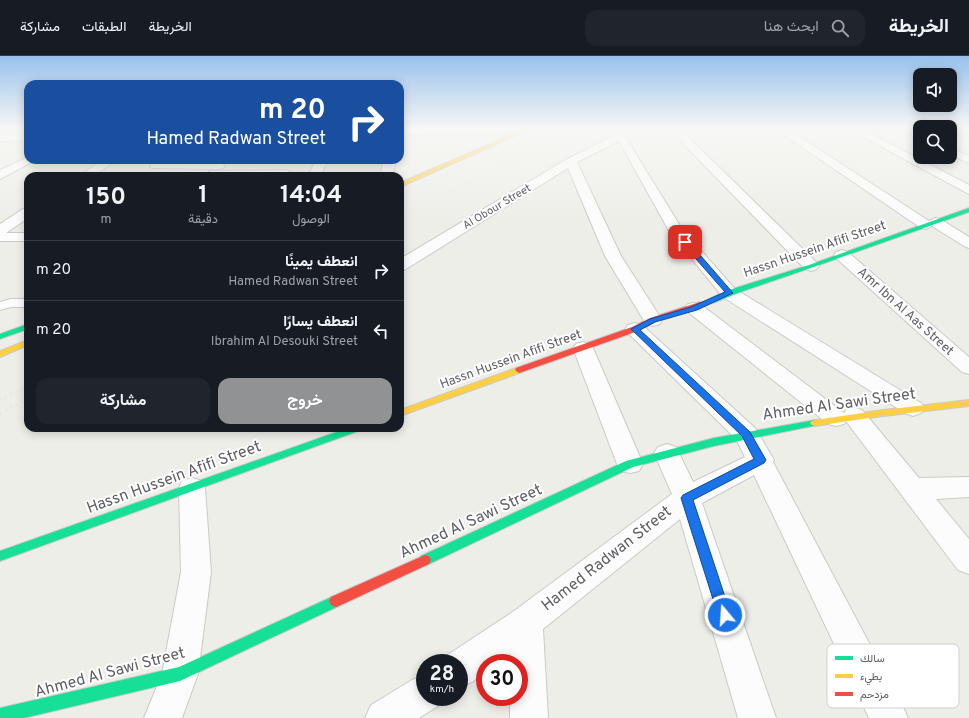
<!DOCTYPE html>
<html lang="ar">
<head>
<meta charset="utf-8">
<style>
	body { margin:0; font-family:Overpass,Vazirmatn,sans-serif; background:#20242c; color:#f1f3f6; direction:rtl; height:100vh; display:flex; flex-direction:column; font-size:15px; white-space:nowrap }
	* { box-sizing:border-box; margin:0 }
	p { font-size:13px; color:#9ea1a6 }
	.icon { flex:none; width:22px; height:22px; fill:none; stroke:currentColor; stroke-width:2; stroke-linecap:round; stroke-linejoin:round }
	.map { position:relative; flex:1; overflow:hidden; direction:ltr }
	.drawer { position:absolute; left:24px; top:116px; width:380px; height:260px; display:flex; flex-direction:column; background:#171b24; border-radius:12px; box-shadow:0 2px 10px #0003; direction:rtl }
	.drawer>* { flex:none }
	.banner { position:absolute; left:24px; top:24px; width:380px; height:84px; border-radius:12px; box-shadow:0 2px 10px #0003; direction:rtl; background:#1a4fa0; color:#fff; overflow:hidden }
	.buttons { position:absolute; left:913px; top:12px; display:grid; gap:8px }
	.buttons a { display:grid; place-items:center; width:44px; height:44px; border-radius:8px; background:#171b24; box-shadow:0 2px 10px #0003; font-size:20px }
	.speed { position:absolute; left:416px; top:598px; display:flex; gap:8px; font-size:20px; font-weight:700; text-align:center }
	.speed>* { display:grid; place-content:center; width:52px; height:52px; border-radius:50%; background:#171b24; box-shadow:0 2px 10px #0003; line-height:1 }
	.speed small { font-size:10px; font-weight:400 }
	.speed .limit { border:6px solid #d22; background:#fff; color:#111 }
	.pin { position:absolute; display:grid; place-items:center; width:34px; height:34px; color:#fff; margin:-17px; border-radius:8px; box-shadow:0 2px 6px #0006 }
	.me { position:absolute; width:44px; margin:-22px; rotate:342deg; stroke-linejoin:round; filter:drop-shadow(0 0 3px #0008) }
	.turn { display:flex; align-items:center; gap:14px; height:84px; padding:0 12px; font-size:18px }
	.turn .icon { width:52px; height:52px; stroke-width:2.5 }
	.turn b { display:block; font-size:28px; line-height:34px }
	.eta { display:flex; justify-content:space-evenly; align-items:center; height:68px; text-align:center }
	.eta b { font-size:24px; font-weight:700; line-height:28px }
	.action { display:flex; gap:8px; margin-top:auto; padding:8px 12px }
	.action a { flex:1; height:46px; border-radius:12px; background:#919294; color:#fff; font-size:16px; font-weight:700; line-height:46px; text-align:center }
	.action a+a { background:#20242c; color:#f1f3f6 }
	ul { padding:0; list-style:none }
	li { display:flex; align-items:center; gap:12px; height:60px; padding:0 12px; border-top:1px solid #363941 }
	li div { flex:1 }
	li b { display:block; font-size:15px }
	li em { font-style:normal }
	header { display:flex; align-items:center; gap:24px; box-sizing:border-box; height:56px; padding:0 20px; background:#171b24; border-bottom:1px solid #363941 }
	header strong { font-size:19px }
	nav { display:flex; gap:22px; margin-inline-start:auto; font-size:14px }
	.search { width:280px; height:36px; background:#20242c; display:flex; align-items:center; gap:10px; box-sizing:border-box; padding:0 14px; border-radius:12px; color:#9ea1a6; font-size:15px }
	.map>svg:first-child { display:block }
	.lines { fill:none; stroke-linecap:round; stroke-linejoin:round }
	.lane-casing { stroke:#cacac9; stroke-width:2 }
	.street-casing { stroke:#cacac9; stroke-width:2 }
	.fast-casing { stroke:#c9caca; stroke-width:2 }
	.slow-casing { stroke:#c9caca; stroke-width:2 }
	.jam-casing { stroke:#c9caca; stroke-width:2 }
	.lane { fill:#fcfcfc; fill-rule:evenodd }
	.street { fill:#fcfcfc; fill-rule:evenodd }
	.fast { fill:#16e098; fill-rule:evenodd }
	.slow { fill:#ffcf43; fill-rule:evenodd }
	.jam { fill:#f24e42; fill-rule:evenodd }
	.rail-far2 { stroke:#e3e3e3; stroke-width:1.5; stroke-dasharray:0.5 2.5; stroke-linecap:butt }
	.rail-far1 { stroke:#e3e3e3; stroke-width:2; stroke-dasharray:0.5 3; stroke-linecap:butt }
	.rail { stroke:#e3e3e3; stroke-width:3; stroke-dasharray:1 5; stroke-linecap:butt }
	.route { fill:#1a73e8; stroke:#114b97 }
	.labels { text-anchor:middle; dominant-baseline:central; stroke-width:4; stroke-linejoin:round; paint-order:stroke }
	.far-street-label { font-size:11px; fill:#5f6166; stroke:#fff }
	.street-label { font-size:13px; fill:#5f6166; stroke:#fff }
	.near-street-label { font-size:16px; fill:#5f6166; stroke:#fff }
	.key { fill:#fff; stroke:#cfd0d1; stroke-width:1 }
	.key-label { font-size:11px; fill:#5f6166 }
</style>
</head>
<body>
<header>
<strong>الخريطة</strong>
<div class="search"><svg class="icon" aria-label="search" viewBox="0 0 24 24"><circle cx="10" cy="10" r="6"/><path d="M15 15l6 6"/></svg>ابحث هنا</div>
<nav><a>الخريطة</a><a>الطبقات</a><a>مشاركة</a></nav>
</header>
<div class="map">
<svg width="969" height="662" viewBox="0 0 969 662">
	<rect width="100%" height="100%" fill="#eeeee9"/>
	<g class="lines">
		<defs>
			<polygon id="lane" points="11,243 28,243 28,251 11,251 0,254 0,246"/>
			<g id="street">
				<polygon points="400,72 516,72 517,74 512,77 400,78"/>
				<polygon points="630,72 643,72 626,82 682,173 735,233 921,347 925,352 921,357 913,360 905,357 723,241 669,175 619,85 577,106 621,200 662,264 660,268 653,270 646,268 605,200 568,112 406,213 400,215 400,203 567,103"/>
				<polygon points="668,72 679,72 817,207 819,210 817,213 811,215 805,213"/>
				<polygon points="774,72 786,72 929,165 935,162 940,163 969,181 969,192 964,190 932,170 926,173 921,172"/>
				<polygon points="847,72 860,72 969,129 969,138"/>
				<polygon points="898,72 911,72 920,76 920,83"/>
				<polygon points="28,78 28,84 0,85 0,79"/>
				<polygon points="950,92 969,100 969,107 950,99"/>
				<polygon points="28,101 28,104 34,104 32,106 0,123 0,114"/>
				<polygon points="103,104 117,104 93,120 79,120"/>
				<polygon points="316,104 328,104 320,120 308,120"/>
				<polygon points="384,104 396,104 392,120 380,120"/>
				<polygon points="156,107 219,107 223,108 225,110 223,112 219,113 152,112 150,110 152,108"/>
				<polygon points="286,114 290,116 292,118 290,120 205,119 207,117 211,115"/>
				<polygon points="28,152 28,162 6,177 28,177 28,185 0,185 0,168 23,153"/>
				<polygon points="842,194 848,196 969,301 969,318 962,316 836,202 834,199 836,196"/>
				<polygon points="694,247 700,248 844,357 846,354 854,352 862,354 919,422 969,421 969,441 936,443 969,483 969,518 958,514 846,365 844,368 836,370 828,368 688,256 685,252 688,248"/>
				<polygon points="635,267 642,269 755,372 774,404 773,406 902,649 908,662 869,662 754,419 702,447 776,662 738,662 680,463 543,573 548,662 510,662 510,641 519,641 519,607 510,607 510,598 497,607 485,607 485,616 472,626 459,631 459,607 444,607 446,600 514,555 672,438 654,397 658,391 667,388 676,391 693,426 745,401 736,383 628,277 625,273 628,269"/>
				<polygon points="583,286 590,288 593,292 643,408 639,415 630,417 621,415 617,408 573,292 576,288"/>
				<polygon points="192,422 202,425 205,432 211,516 198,618 182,662 144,662 162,618 181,516 179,432 182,425"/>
				<polygon points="425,619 425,641 442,641 438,650 419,662 365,662 371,649 412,624"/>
			</g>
			<g id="fast">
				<path d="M 969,152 L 969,156 C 896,182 823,208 749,233 C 739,236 707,251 700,250 L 699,248 L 726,235 L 809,209 Z"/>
				<polygon points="28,268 28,273 0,283 0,278"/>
				<polygon points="815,364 818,365 820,367 818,369 714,390 633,411 429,508 425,509 421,508 419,504 421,500 626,405 714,382"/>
				<polygon points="348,372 363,372 361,374 0,505 0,495"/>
				<polygon points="336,539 341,541 343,545 341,549 180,625 24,662 0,662 0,652 179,611"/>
			</g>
			<g id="slow">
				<polygon points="527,72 533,72 400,131 400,127"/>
				<polygon points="28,284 28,289 0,301 0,295"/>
				<polygon points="519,311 522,312 523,314 522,316 400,360 400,354"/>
				<polygon points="969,344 969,350 883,360 815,370 812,369 810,367 812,365 815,364 883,354"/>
			</g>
			<g id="jam">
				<polygon points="700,246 706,246 707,248 656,266 638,275 522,316 519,317 515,314 516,312 632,271 650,262"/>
				<polygon points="425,499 429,500 431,504 429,508 341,549 336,551 331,549 329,545 331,541"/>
			</g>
		</defs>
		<use href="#lane" class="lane-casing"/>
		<use href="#street" class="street-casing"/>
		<use href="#fast" class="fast-casing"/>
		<use href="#slow" class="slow-casing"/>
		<use href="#jam" class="jam-casing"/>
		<use href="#lane" class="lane"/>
		<use href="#street" class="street"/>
		<use href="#fast" class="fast"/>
		<use href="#slow" class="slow"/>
		<use href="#jam" class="jam"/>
		<polyline class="rail-far2" points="476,124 581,72"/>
		<g class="rail-far1">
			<polyline points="400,154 436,137"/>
			<polyline points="400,161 478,123"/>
		</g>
		<g class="rail">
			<polyline points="0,344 28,330"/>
			<polyline points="0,357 28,343"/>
		</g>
	</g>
	<linearGradient id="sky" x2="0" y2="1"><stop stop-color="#99c1ec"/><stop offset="0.44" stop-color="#f7f7f5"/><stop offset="1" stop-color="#f7f7f5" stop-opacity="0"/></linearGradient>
	<rect width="969" height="165" fill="url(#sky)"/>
	<polygon class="route" points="682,184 687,184 733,237 697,254 655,266 640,274 750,376 766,404 764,407 693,444 731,559 729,564 725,566 720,564 718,559 681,442 683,439 754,403 742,380 631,273 650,263 691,251 725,236 682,187"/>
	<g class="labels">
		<g class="far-street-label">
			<text transform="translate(497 151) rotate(-31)">Al Obour Street</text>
		</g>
		<g class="street-label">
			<text transform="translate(815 194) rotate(-19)">Hassn Hussein Afifi Street</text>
			<text transform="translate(905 256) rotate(42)">Amr Ibn Al Aas Street</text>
			<text transform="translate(511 304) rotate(-20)">Hassn Hussein Afifi Street</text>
		</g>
		<g class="near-street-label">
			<text transform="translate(839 349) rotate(-8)">Ahmed Al Sawi Street</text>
			<text transform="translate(174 422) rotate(-20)">Hassn Hussein Afifi Street</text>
			<text transform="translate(471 466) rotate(-25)">Ahmed Al Sawi Street</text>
			<text transform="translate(607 503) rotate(-38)">Hamed Radwan Street</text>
			<text transform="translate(110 617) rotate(-15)">Ahmed Al Sawi Street</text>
		</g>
	</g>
	<rect x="827" y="588" width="132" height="64" rx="6" class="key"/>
	<rect x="835" y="600" width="18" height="4" fill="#16e098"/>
	<rect x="835" y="618" width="18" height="4" fill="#ffcf43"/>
	<rect x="835" y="636" width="18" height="4" fill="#f24e42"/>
	<g class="key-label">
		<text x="860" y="606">سالك</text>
		<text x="860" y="624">بطيء</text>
		<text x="860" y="642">مزدحم</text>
	</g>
</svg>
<div class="buttons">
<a><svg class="icon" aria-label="sound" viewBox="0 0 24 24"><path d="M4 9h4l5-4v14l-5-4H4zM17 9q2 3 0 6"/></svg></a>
<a><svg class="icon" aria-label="search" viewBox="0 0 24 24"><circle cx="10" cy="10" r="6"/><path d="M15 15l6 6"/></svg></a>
</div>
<div class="speed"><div>28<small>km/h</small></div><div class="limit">30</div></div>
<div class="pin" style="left:685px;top:186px;background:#d93025"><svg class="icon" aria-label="arrive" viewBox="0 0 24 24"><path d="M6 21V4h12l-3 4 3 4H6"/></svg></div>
<svg class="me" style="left:725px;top:559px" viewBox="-20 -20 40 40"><circle r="17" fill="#1a73e8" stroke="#fff" stroke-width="3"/><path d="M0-11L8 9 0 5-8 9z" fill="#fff"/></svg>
<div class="banner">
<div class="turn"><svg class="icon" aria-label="right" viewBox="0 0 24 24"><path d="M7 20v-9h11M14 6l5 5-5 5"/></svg><div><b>20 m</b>Hamed Radwan Street</div></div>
</div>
<section class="drawer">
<div class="eta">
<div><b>14:04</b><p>الوصول</p></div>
<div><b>1</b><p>دقيقة</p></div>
<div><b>150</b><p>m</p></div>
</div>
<ul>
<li><svg class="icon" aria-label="right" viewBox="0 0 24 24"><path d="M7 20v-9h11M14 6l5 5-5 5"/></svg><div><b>انعطف يمينًا</b><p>Hamed Radwan Street</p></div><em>20 m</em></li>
<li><svg class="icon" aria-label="left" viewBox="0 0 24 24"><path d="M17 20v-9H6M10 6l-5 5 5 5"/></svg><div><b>انعطف يسارًا</b><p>Ibrahim Al Desouki Street</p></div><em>20 m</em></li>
</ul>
<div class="action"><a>خروج</a><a>مشاركة</a></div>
</section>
</div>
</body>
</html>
